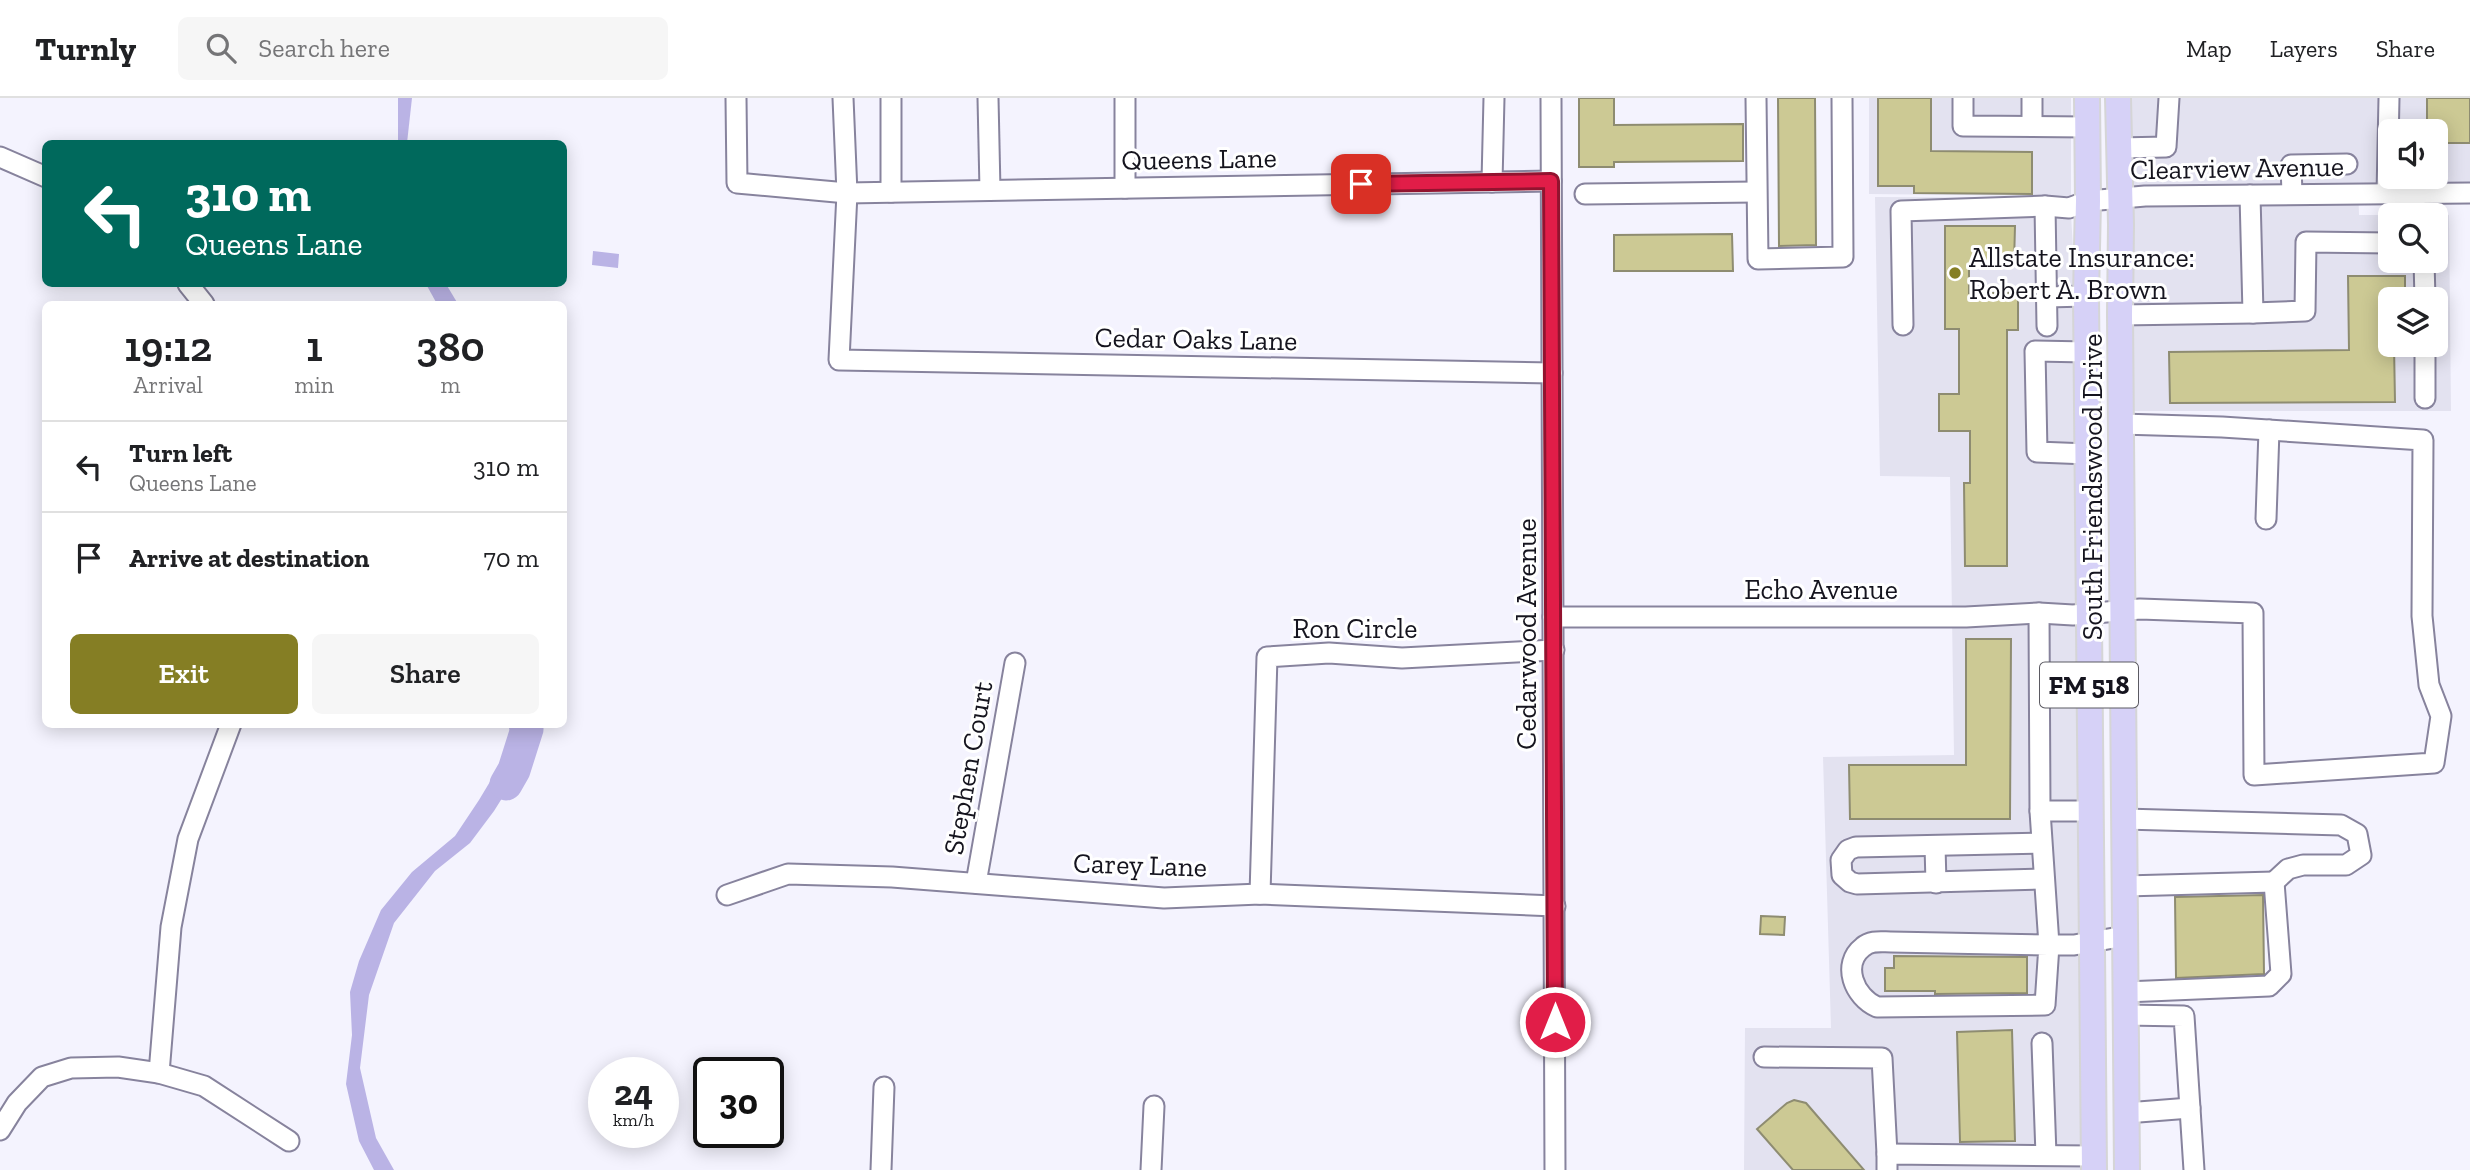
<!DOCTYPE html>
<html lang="en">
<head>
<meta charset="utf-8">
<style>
	body { margin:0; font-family:"Zilla Slab",serif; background:#f6f6f6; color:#202124; height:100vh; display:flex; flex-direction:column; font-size:26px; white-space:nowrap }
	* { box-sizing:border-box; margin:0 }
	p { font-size:23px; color:#757577 }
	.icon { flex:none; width:38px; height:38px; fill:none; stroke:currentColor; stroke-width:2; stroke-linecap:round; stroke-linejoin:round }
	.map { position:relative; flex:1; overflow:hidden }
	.sheet { position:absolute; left:42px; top:203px; width:525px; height:427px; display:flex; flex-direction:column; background:#fff; border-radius:10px; box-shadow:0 4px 18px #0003 }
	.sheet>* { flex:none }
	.banner { position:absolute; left:42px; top:42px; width:525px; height:147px; border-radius:10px; box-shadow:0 4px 18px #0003; background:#00695c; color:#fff; overflow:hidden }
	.buttons { position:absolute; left:2378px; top:21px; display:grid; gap:14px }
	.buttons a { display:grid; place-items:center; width:70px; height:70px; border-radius:10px; background:#fff; box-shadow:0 4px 18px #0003; font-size:35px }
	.speed { position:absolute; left:588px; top:959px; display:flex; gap:14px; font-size:35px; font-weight:700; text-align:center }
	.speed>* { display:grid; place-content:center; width:91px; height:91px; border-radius:50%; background:#fff; box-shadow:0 4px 18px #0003; line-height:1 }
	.speed small { font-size:18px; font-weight:400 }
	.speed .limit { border:4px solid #111; border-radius:10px; background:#fff; color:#111 }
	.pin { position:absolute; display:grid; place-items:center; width:60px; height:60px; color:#fff; margin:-30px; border-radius:14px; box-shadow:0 4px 10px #0006 }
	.me { position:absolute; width:77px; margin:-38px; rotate:0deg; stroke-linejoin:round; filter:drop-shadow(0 0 5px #0008) }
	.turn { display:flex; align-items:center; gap:24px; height:147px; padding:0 28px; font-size:32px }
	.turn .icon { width:91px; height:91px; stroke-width:2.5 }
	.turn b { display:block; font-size:49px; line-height:60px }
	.eta { display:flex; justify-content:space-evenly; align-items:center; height:119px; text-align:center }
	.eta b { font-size:42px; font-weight:600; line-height:49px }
	.primary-button { display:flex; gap:14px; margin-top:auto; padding:14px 28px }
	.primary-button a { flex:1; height:80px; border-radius:10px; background:#857e24; color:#fff; font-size:28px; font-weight:600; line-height:80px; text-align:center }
	.primary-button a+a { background:#f6f6f6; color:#202124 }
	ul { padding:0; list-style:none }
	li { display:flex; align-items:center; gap:21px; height:91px; padding:0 28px; border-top:2px solid #e0e0e0 }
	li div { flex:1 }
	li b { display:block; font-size:26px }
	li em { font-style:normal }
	header { display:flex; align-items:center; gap:42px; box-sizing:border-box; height:98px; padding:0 35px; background:#fff; border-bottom:2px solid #e0e0e0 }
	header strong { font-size:33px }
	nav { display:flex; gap:38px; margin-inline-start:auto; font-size:24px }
	.search { width:490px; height:63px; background:#f6f6f6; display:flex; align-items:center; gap:18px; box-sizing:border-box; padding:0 24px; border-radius:10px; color:#757577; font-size:26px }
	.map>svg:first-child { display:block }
	.built { fill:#e3e2f0; fill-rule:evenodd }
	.water { fill:#bab3e5 }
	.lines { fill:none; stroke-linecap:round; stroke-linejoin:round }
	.river { stroke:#bab3e5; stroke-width:33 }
	.building { fill:#ccc994; stroke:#8e8c71; stroke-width:2 }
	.minor-casing { stroke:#87839d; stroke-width:23 }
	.major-casing { stroke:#d5d5d6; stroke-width:28 }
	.minor { stroke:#fff; stroke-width:19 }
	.major { stroke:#d6d1f7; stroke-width:24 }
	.route-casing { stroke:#92132f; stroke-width:18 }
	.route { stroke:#e11d48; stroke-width:12 }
	.poi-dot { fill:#857e24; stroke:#fff; stroke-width:2.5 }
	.labels { text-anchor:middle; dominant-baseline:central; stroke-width:6; stroke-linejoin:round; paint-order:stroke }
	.shield { fill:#fff; stroke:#5b5a62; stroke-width:2 }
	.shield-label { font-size:26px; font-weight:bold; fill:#15141e }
	.street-label { font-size:28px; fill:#15141e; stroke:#fff }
	.poi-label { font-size:28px; fill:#15141e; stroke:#fff; text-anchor:start }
</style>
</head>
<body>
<header>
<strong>Turnly</strong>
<div class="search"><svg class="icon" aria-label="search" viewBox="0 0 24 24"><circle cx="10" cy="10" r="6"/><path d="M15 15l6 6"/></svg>Search here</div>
<nav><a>Map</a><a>Layers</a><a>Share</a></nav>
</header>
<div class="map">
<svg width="2470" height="1072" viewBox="0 0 2470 1072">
	<rect width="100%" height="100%" fill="#f4f3fe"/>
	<g class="built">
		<polygon points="1869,0 2071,0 2071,98 1869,96"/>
		<path d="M 2130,0 L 2470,0 L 2470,84 L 2358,85 L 2359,117 L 2449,117 L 2451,313 L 2131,313 ZM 2390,33 L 2436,33 L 2436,79 L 2390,79 ZM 2390,117 L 2436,117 L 2436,163 L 2390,163 ZM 2390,201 L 2436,201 L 2436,247 L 2390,247 Z"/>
		<polygon points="1875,99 2070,100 2078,234 2083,1072 1744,1072 1745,930 1831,930 1823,659 1954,657 1950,379 1880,378"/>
	</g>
	<g class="water">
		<polygon points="398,0 412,0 407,45 398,45"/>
		<polygon points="593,153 619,156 618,170 592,167"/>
		<polygon points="426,186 446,186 458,206 437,206"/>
		<polygon points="509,627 520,627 526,662 494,713 470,745 435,773 394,825 369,897 360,970 376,1040 394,1072 374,1072 359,1043 346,986 352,937 350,894 359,863 381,812 412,774 455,738 479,702 512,647"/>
	</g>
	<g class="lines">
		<polyline class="river" points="506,686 514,672 527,631 525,626"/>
	</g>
	<g class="building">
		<polygon points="1579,0 1614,0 1614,27 1743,26 1743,63 1614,64 1614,69 1579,69"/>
		<polygon points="1778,0 1815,0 1816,147 1779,148"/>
		<polygon points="1878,0 1931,0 1931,53 2032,54 2032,96 1914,95 1914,88 1878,88"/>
		<polygon points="2427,0 2470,0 2470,45 2436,45 2436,33 2427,33"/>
		<polygon points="1945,128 2015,128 2014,166 1969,166 1969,195 2018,195 2018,232 2007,232 2007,468 1965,468 1964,385 1970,385 1970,333 1939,333 1939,296 1959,296 1959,231 1945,231"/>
		<polygon points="1732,136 1733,173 1614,173 1614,137"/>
		<polygon points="2348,178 2405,178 2405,201 2390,201 2390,247 2394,247 2395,304 2170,305 2169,254 2349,252"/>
		<polygon points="1966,541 2011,541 2010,721 1850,721 1849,667 1966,667"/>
		<polygon points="2263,797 2264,876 2176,880 2175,799"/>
		<polygon points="1761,818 1785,819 1784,837 1760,836"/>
		<polygon points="1894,858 2027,859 2027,895 1935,896 1935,893 1885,893 1885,870 1894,870"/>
		<polygon points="2012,932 2015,1043 1960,1044 1957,934"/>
		<polygon points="1794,1002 1806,1005 1864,1072 1793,1072 1757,1031 1787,1005"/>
	</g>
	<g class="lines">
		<defs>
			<g id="minor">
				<polyline points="736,0 737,85 847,95 1551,83"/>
				<polyline points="843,0 847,95 839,262 1552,275"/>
				<polyline points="891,0 891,94"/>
				<polyline points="988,0 990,92"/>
				<polyline points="1551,0 1555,1072"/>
				<polyline points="1756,0 1758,161 1843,159 1842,0"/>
				<polyline points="1963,0 1963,28 2087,29"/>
				<polyline points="2032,28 2032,0"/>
				<polyline points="2118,50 2166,49 2169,0"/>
				<polyline points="0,59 46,79"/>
				<polyline points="1492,84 1494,0"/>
				<polyline points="1125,90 1125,0"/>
				<polyline points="1585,96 1756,94"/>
				<polyline points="2292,96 2291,67 2347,66"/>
				<polyline points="2387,96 2389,0"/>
				<polyline points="2045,108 2047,228"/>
				<polyline points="2415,117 2415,95"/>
				<polyline points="2424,163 2425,201"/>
				<polyline points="188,186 204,206"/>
				<polyline points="2047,199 2086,198"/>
				<polyline points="2253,215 2305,213 2306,144 2390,145"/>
				<polyline points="2120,217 2253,215 2250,97"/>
				<polyline points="1903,227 1901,113 2045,108 2069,110 2088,103 2145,98 2470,95"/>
				<polyline points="2425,247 2425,300"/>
				<polyline points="2087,254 2035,253 2037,354 2088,356"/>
				<polyline points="2266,421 2269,332"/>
				<path d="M 2039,515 L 2040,713 L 2049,847 L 2045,907 L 1877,909 C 1854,899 1841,866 1863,849 C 1871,842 1881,844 1891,844 L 2049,847 L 2074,847 L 2125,838"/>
				<polyline points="1553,519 1966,519 2039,515 2073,517 2140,511 2253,515 2254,677 2434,665 2441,618 2429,587 2422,518 2423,342 2222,329 2121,326"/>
				<polyline points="2040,713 2091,713"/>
				<polyline points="2124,721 2341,727 2357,736 2361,757 2346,767 2303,767 2288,771 2274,784"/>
				<polyline points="2041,745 1856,749 1848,752 1841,762 1842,777 1850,784 1857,786 2044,781"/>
				<polyline points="1935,748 1936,785"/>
				<polyline points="976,785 1015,565"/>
				<polyline points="2125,788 2274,784 2281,876 2269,888 2125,894"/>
				<polyline points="1260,796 1267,559 1329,555 1402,560 1554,552"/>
				<polyline points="727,797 788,776 892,779 1164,800 1260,796 1555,808"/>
				<polyline points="2125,917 2184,918 2194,1072"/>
				<polyline points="2042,945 2046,1057"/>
				<polyline points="1764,959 1882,960 1887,1056"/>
				<polyline points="159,975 171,829 188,741 231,626"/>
				<polyline points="2126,1015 2190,1010"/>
				<polyline points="0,1032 17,1005 42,979 71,970 118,969 159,975 204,988 289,1043"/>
				<polyline points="881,1072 884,989"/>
				<polyline points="1151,1072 1154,1008"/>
				<polyline points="1887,1072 1887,1056 2094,1058"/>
			</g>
			<g id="major">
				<polyline points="2087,0 2088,103 2086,198 2094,1072"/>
				<polyline points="2118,0 2121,127 2120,217 2127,1072"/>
			</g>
		</defs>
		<use href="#minor" class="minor-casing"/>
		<use href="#major" class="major-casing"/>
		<use href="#minor" class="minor"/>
		<use href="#major" class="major"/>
	</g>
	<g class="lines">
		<defs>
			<polyline id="route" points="1361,86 1551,83 1555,924"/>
		</defs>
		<use href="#route" class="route-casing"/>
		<use href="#route" class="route"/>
	</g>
	<circle class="poi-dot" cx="1955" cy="175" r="7"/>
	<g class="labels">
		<rect class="shield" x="2040" y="564.5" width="98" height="45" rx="5"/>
		<g class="shield-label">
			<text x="2089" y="587">FM 518</text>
		</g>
		<g class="street-label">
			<text transform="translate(1199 61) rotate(-1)">Queens Lane</text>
			<text transform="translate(2237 70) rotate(-1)">Clearview Avenue</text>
			<text transform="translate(1196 241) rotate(1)">Cedar Oaks Lane</text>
			<text transform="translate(2092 389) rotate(-90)">South Friendswood Drive</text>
			<text x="1821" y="491">Echo Avenue</text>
			<text x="1355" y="530">Ron Circle</text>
			<text transform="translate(1526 536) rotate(-90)">Cedarwood Avenue</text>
			<text transform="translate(968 670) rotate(-80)">Stephen Court</text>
			<text transform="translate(1140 767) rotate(2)">Carey Lane</text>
		</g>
		<g class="poi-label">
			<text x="1969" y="159">Allstate Insurance:<tspan x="1969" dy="32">Robert A. Brown</tspan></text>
		</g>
	</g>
</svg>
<div class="buttons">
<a><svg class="icon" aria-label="sound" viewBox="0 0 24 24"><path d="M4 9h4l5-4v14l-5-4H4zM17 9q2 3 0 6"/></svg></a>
<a><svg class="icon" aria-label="search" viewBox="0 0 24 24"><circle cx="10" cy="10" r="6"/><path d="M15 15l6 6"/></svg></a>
<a><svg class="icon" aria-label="layers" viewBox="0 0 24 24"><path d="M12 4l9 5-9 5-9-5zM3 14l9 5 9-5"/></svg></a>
</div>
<div class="speed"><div>24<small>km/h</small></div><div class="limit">30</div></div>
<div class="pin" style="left:1361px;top:86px;background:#d93025"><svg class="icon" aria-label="arrive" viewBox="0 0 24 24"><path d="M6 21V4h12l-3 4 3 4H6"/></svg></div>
<svg class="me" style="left:1555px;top:924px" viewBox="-20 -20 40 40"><circle r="17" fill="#e11d48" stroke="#fff" stroke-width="3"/><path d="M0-11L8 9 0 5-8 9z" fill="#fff"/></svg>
<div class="banner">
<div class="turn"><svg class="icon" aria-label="left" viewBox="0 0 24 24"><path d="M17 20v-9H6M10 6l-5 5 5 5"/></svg><div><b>310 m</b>Queens Lane</div></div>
</div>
<section class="sheet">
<div class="eta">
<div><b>19:12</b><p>Arrival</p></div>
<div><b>1</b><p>min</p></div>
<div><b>380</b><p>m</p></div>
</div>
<ul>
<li><svg class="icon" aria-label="left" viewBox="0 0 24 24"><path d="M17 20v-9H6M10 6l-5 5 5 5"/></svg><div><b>Turn left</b><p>Queens Lane</p></div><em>310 m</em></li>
<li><svg class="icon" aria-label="arrive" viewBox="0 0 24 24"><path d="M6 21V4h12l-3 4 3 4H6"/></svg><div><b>Arrive at destination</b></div><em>70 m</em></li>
</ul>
<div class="primary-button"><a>Exit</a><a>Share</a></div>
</section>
</div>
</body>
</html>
